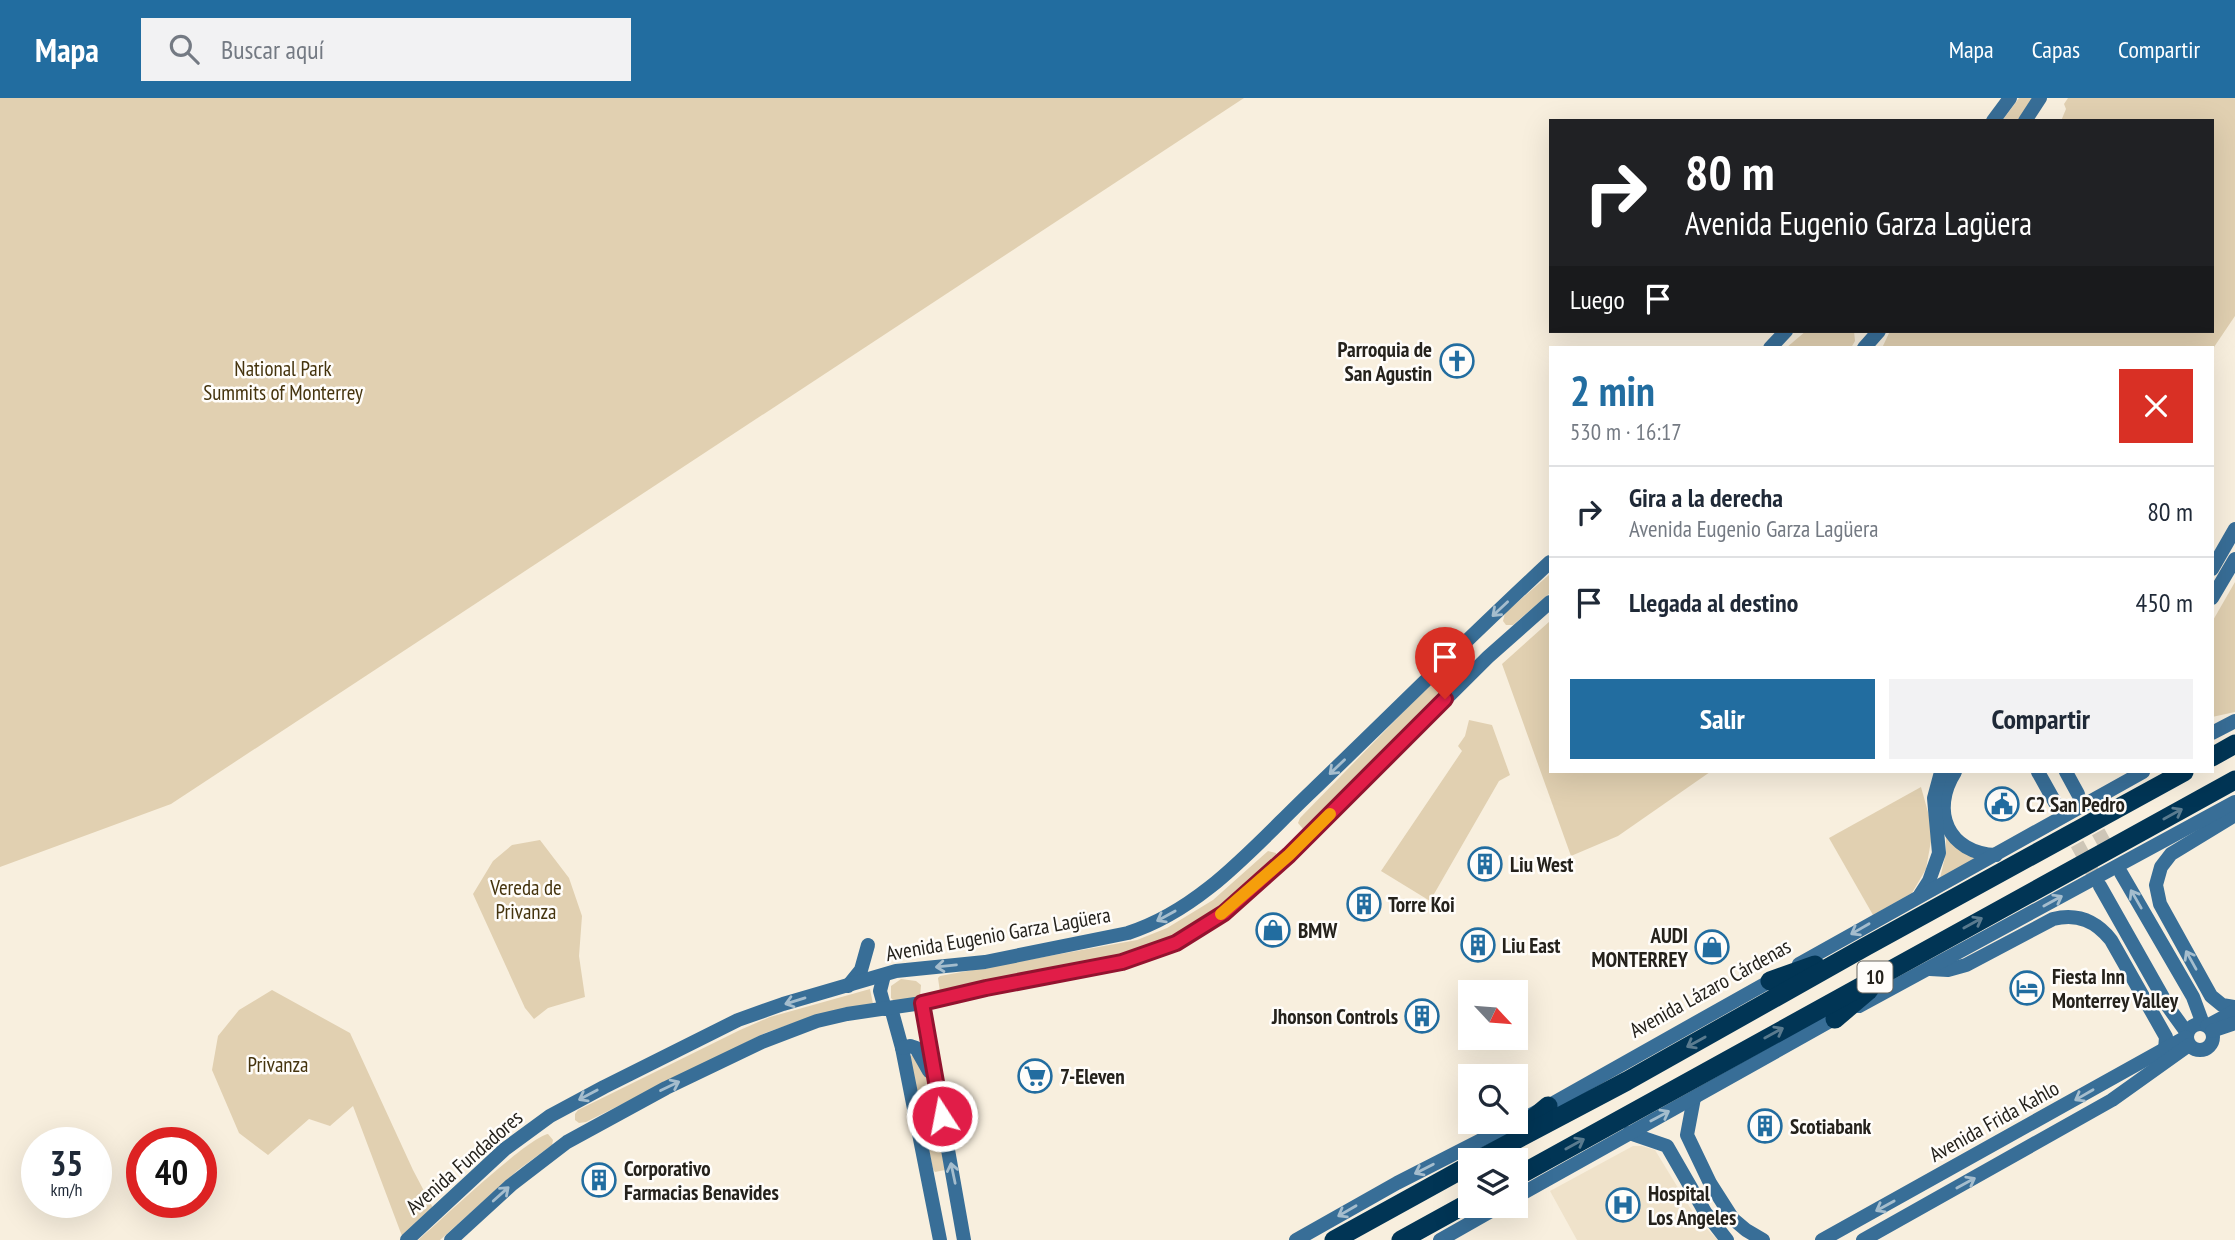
<!DOCTYPE html>
<html lang="es">
<head>
<meta charset="utf-8">
<style>
	body { margin:0; font-family:"PT Sans Narrow",sans-serif; background:#f2f2f3; color:#1f2937; height:100vh; display:flex; flex-direction:column; font-size:26px; white-space:nowrap }
	* { box-sizing:border-box; margin:0 }
	p { font-size:23px; color:#747a83 }
	.icon { flex:none; width:38px; height:38px; fill:none; stroke:currentColor; stroke-width:2; stroke-linecap:round; stroke-linejoin:round }
	.map { position:relative; flex:1; overflow:hidden }
	.side { position:absolute; left:1549px; top:248px; width:665px; height:427px; display:flex; flex-direction:column; background:#fff; border-radius:0px; box-shadow:0 7px 28px #0002 }
	.side>* { flex:none }
	.banner { position:absolute; left:1549px; top:21px; width:665px; height:214px; border-radius:0px; box-shadow:0 7px 28px #0002; background:#202124; color:#fff; overflow:hidden }
	.needle { width:46px; rotate:116deg }
	.buttons { position:absolute; left:1458px; top:882px; display:grid; gap:14px }
	.buttons a { display:grid; place-items:center; width:70px; height:70px; border-radius:0px; background:#fff; box-shadow:0 7px 28px #0002; font-size:35px }
	.speed { position:absolute; left:21px; top:1029px; display:flex; gap:14px; font-size:35px; font-weight:700; text-align:center }
	.speed>* { display:grid; place-content:center; width:91px; height:91px; border-radius:50%; background:#fff; box-shadow:0 7px 28px #0002; line-height:1 }
	.speed small { font-size:18px; font-weight:400 }
	.speed .limit { border:10px solid #d22; background:#fff; color:#111 }
	.pin { position:absolute; display:grid; place-items:center; width:60px; height:60px; color:#fff; margin:-72px -30px; border-radius:50% 50% 50% 0; rotate:-45deg; box-shadow:0 0 7px #0007 }
	.pin .icon { rotate:45deg }
	.me { position:absolute; width:77px; margin:-38px; rotate:349deg; stroke-linejoin:round; filter:drop-shadow(0 0 5px #0008) }
	.turn { display:flex; align-items:center; gap:24px; height:147px; padding:0 21px; font-size:32px }
	.turn .icon { width:91px; height:91px; stroke-width:2.5 }
	.turn b { display:block; font-size:49px; line-height:60px }
	.then { display:flex; align-items:center; height:66px; padding:0 21px; background:#0003; gap:14px; font-size:26px }
	.round { display:grid; place-items:center; flex:none; width:74px; height:74px; border-radius:0px; background:#f2f2f3 }
	.overview { display:flex; align-items:center; justify-content:space-between; height:119px; padding:0 21px }
	h1 { font-size:42px; font-weight:700; line-height:52px; color:#226da0 }
	.cta { display:flex; gap:14px; margin-top:auto; padding:14px 21px }
	.cta a { flex:1; height:80px; border-radius:0px; background:#226da0; color:#fff; font-size:28px; font-weight:700; line-height:80px; text-align:center }
	.cta a+a { background:#f2f2f3; color:#1f2937 }
	ul { padding:0; list-style:none }
	li { display:flex; align-items:center; gap:21px; height:91px; padding:0 21px; border-top:2px solid #e0e1e3 }
	li div { flex:1 }
	li b { display:block; font-size:26px }
	li em { font-style:normal }
	header { display:flex; align-items:center; gap:42px; box-sizing:border-box; height:98px; padding:0 35px; background:#226da0; color:#fff }
	header strong { font-size:33px }
	nav { display:flex; gap:38px; margin-inline-start:auto; font-size:24px }
	.search { width:490px; height:63px; background:#f2f2f3; display:flex; align-items:center; gap:18px; box-sizing:border-box; padding:0 24px; border-radius:0px; color:#747a83; font-size:26px }
	.map>svg:first-child { display:block }
	.built { fill:#efe2ca }
	.green { fill:#e1d0b1 }
	.lines { fill:none; stroke-linecap:round; stroke-linejoin:round }
	.secondary-tunnel { stroke:#cec6b7; stroke-width:14; stroke-dasharray:14 7; stroke-linecap:butt }
	.secondary { stroke:#386e97; stroke-width:14 }
	.highway { stroke:#013555; stroke-width:19 }
	.oneway { stroke:#a5bdcd }
	.oneway2 { stroke:#5a7b8f }
	.route-casing { stroke:#92132f; stroke-width:18 }
	.route { stroke:#e11d48; stroke-width:12 }
	.slow { stroke:#f59e0b; stroke-width:12 }
	.labels { text-anchor:middle; dominant-baseline:central; stroke-width:5; stroke-linejoin:round; paint-order:stroke }
	.shield { fill:#fffdfa; stroke:#66645f; stroke-width:2 }
	.shield-label { font-size:19px; font-weight:bold; fill:#25221c }
	.poi-label { font-size:21px; font-weight:bold; fill:#25221c; stroke:#fffdfa; text-anchor:start }
	.park-label { font-size:21px; fill:#45340e; stroke:#fffdfa }
	.street-label { font-size:21px; fill:#25221c; stroke:#fffdfa }
</style>
</head>
<body>
<header>
<strong>Mapa</strong>
<div class="search"><svg class="icon" aria-label="search" viewBox="0 0 24 24"><circle cx="10" cy="10" r="6"/><path d="M15 15l6 6"/></svg>Buscar aquí</div>
<nav><a>Mapa</a><a>Capas</a><a>Compartir</a></nav>
</header>
<div class="map">
<svg width="2235" height="1142" viewBox="0 0 2235 1142">
	<rect width="100%" height="100%" fill="#f8efde"/>
	<polygon class="built" points="1633,1048 1642,1048 1655,1052 1697,1121 1718,1142 1577,1142 1550,1093"/>
	<g class="green">
		<polygon points="0,0 1244,0 171,706 0,769"/>
		<polygon points="2019,0 2033,0 2018,23 2002,23"/>
		<polygon points="2068,0 2235,0 2235,218 2212,252 1882,250 1890,233 2212,233 2212,23 2061,23 2066,11 2064,6"/>
		<polygon points="1806,233 1854,233 1855,243 1851,250 1786,250"/>
		<polygon points="1550,476 1550,495 1513,527 1506,527 1503,523 1505,515"/>
		<polygon points="2235,484 2235,614 2212,619 2212,524"/>
		<polygon points="1550,523 1550,674 1710,674 1618,738 1571,758 1502,566"/>
		<polygon points="1453,563 1457,563 1463,568 1463,573 1459,578 1310,730 1304,732 1298,725 1300,720"/>
		<polygon points="1469,622 1492,627 1510,677 1499,683 1430,803 1381,773 1462,653 1458,648 1465,638"/>
		<polygon points="1921,689 1933,732 1926,771 1912,795 1873,817 1829,740"/>
		<polygon points="1946,736 1977,760 1940,780 1946,755"/>
		<polygon points="540,742 569,780 582,818 579,858 585,899 548,910 534,921 525,910 473,796 493,763 512,747"/>
		<polygon points="1268,753 1276,755 1277,760 1196,830 1141,855 940,894 938,880 940,878 1137,842 1167,830 1213,802"/>
		<polygon points="901,881 916,883 921,887 920,899 895,904 891,900 891,888"/>
		<polygon points="870,891 873,906 805,921 765,935 586,1024 579,1025 575,1022 575,1016 578,1012 740,932 770,919"/>
		<polygon points="272,892 350,935 413,1072 433,1110 402,1138 353,1008 330,1028 309,1021 268,1057 239,1035 212,972 218,938 239,912"/>
		<polygon points="917,956 930,990 945,1072 935,1074 933,1071 909,958"/>
		<path d="M 548,1036 L 553,1042 L 552,1047 L 518,1072 L 440,1142 L 418,1142 C 440,1123 527,1040 548,1036 Z"/>
	</g>
	<g class="lines">
		<g class="secondary-tunnel">
			<polyline points="2078,697 2112,759"/>
			<polyline points="2057,709 2100,788"/>
		</g>
		<g class="secondary">
			<polyline points="1993,23 2010,0"/>
			<polyline points="2025,23 2040,0"/>
			<polyline points="1770,250 1786,233"/>
			<polyline points="1864,250 1879,233"/>
			<polyline points="2212,471 2235,431"/>
			<polyline points="2212,500 2235,461"/>
			<polyline points="2212,635 2235,623"/>
			<path d="M 1955,674 C 1930,713 1948,755 1996,757"/>
			<polyline points="2038,674 2057,708"/>
			<polyline points="2066,674 2078,696"/>
			<polyline points="2235,717 2171,756 2161,769 2156,787 2160,806 2211,898 2222,907 2235,909"/>
			<polyline points="2121,775 2193,899 2203,926"/>
			<polyline points="2100,788 2169,910 2187,935"/>
			<polyline points="1920,797 1929,783 1939,755 1934,700 1941,674"/>
			<polyline points="1799,866 2143,674"/>
			<path d="M 1930,871 L 1948,872 L 1966,867 L 2053,821 C 2078,815 2096,823 2111,842 L 2166,939 L 2165,952"/>
			<polyline points="884,877 880,893 885,911"/>
			<polyline points="848,888 861,872 868,847"/>
			<polyline points="922,905 964,1142"/>
			<polyline points="1859,908 2235,704"/>
			<polyline points="891,910 902,950 940,1142"/>
			<circle cx="2200" cy="939" r="13"/>
			<polyline points="2207,928 2235,913"/>
			<polyline points="2212,933 2235,925"/>
			<polyline points="902,950 910,948 916,950 929,973"/>
			<polyline points="1694,1000 1687,1037 1710,1085 1733,1121 1746,1132 1763,1142"/>
			<polyline points="1629,1035 1667,1048 1705,1114 1727,1142"/>
			<polyline points="1516,1099 1841,917"/>
			<path d="M 407,1142 L 505,1051 L 550,1018 L 604,989 L 738,922 L 783,906 L 896,873 L 985,864 L 1128,835 C 1203,811 1256,746 1312,693 C 1391,617 1469,539 1550,464"/>
			<polyline points="451,1142 511,1087 567,1044 666,990 762,944 817,923 847,916 922,905 986,890 1122,864 1176,845 1224,815 1289,757 1488,559 1550,504"/>
			<polyline points="1296,1142 1397,1085 1548,1008 1779,878"/>
			<polyline points="1440,1142 1500,1108"/>
			<polyline points="1822,1142 2186,939"/>
			<polyline points="1863,1142 2112,1002 2189,947"/>
		</g>
		<g class="highway">
			<polyline points="2212,659 2235,646"/>
			<polyline points="1770,883 1815,867"/>
			<polyline points="1835,921 1869,892"/>
			<polyline points="1522,1030 1548,1008"/>
			<polyline points="1478,1062 1627,983 1865,849 2184,674"/>
			<polyline points="1516,1079 2235,682"/>
			<polyline points="1334,1142 1470,1067"/>
			<polyline points="1401,1142 1470,1104"/>
		</g>
	</g>
	<defs><path id="oneway-shaft" d="M-6 0H5M1.5-3L5.5 0L1.5 3" fill="none" stroke-width="1.6" stroke-linecap="round" stroke-linejoin="round" transform="scale(1.75)"/></defs>
	<g class="oneway">
		<use href="#oneway-shaft" transform="translate(1500 511) rotate(137)"/>
		<use href="#oneway-shaft" transform="translate(1337 669) rotate(136)"/>
		<use href="#oneway-shaft" transform="translate(2136 801) rotate(-120)"/>
		<use href="#oneway-shaft" transform="translate(2053 803) rotate(-29)"/>
		<use href="#oneway-shaft" transform="translate(1166 818) rotate(151)"/>
		<use href="#oneway-shaft" transform="translate(1860 831) rotate(150)"/>
		<use href="#oneway-shaft" transform="translate(2191 862) rotate(-119)"/>
		<use href="#oneway-shaft" transform="translate(946 868) rotate(174)"/>
		<use href="#oneway-shaft" transform="translate(795 903) rotate(163)"/>
		<use href="#oneway-shaft" transform="translate(670 988) rotate(-26)"/>
		<use href="#oneway-shaft" transform="translate(588 997) rotate(152)"/>
		<use href="#oneway-shaft" transform="translate(2084 997) rotate(150)"/>
		<use href="#oneway-shaft" transform="translate(1660 1018) rotate(-28)"/>
		<use href="#oneway-shaft" transform="translate(1424 1071) rotate(153)"/>
		<use href="#oneway-shaft" transform="translate(953 1075) rotate(-102)"/>
		<use href="#oneway-shaft" transform="translate(1966 1085) rotate(-29)"/>
		<use href="#oneway-shaft" transform="translate(501 1096) rotate(-42)"/>
		<use href="#oneway-shaft" transform="translate(1885 1108) rotate(151)"/>
		<use href="#oneway-shaft" transform="translate(1347 1113) rotate(150)"/>
	</g>
	<g class="oneway2">
		<use href="#oneway-shaft" transform="translate(2173 716) rotate(-29)"/>
		<use href="#oneway-shaft" transform="translate(1973 825) rotate(-29)"/>
		<use href="#oneway-shaft" transform="translate(1774 935) rotate(-29)"/>
		<use href="#oneway-shaft" transform="translate(1696 944) rotate(151)"/>
		<use href="#oneway-shaft" transform="translate(1575 1046) rotate(-29)"/>
	</g>
	<g class="lines">
		<defs>
			<polyline id="route" points="942,1018 922,905 986,890 1122,864 1176,845 1224,815 1289,757 1445,601"/>
		</defs>
		<use href="#route" class="route-casing"/>
		<use href="#route" class="route"/>
		<polyline class="slow" points="1221,816 1289,757 1330,716"/>
	</g>
	<defs>
		<symbol id="church-ring" viewBox="-11 -11 22 22"><circle r="9.5" fill="#fffdfa" stroke="#226da0" stroke-width="1.5"/><path d="M-1.2-6h2.4v3.5h3.3v2.4h-3.3V6h-2.4V-.1h-3.3v-2.4h3.3Z" fill="#226da0"/></symbol>
		<symbol id="civic-ring" viewBox="-11 -11 22 22"><circle r="9.5" fill="#fffdfa" stroke="#226da0" stroke-width="1.5"/><path d="M-.6-6.5H3V-4.5H.6V-3L4-1V1h2V6H-6V1h2V-1L-.6-3ZM-1.2 2.5V6h2.4V2.5Z" fill="#226da0"/></symbol>
		<symbol id="building-ring" viewBox="-11 -11 22 22"><circle r="9.5" fill="#fffdfa" stroke="#226da0" stroke-width="1.5"/><path d="M-4-6H4V6H1V3H-1V6H-4ZM-2.5-4.3h1.7v1.8h-1.7ZM.8-4.3h1.7v1.8H.8ZM-2.5-1h1.7V.8h-1.7ZM.8-1h1.7V.8H.8Z" fill="#226da0"/></symbol>
		<symbol id="shop-ring" viewBox="-11 -11 22 22"><circle r="9.5" fill="#fffdfa" stroke="#226da0" stroke-width="1.5"/><path d="M-5-2.5h2.3a2.7 3.5 0 0 1 5.4 0H5L5.5 6h-11ZM-1.5-2.5h3a1.5 2.3 0 0 0-3 0Z" fill="#226da0"/></symbol>
		<symbol id="hotel-ring" viewBox="-11 -11 22 22"><circle r="9.5" fill="#fffdfa" stroke="#226da0" stroke-width="1.5"/><path d="M-6-4.5h1.5V1H6V5H4.5V3h-9V5H-6ZM-4 0a1.8 1.8 0 1 1 3.6 0ZM.5 0V-2.5h3Q6-2.5 6 0Z" fill="#226da0"/></symbol>
		<symbol id="supermarket-ring" viewBox="-11 -11 22 22"><circle r="9.5" fill="#fffdfa" stroke="#226da0" stroke-width="1.5"/><path d="M-6-5.5h2.5l.6 2H6L4.5 2H-2.5L-4.4-4H-6ZM-1.5 3.2a1.3 1.3 0 1 0 .1 0ZM3 3.2a1.3 1.3 0 1 0 .1 0Z" fill="#226da0"/></symbol>
		<symbol id="hospital-ring" viewBox="-11 -11 22 22"><circle r="9.5" fill="#fffdfa" stroke="#226da0" stroke-width="1.5"/><path d="M-5-5h3v3.5h4V-5h3V5h-3V1.5h-4V5h-3Z" fill="#226da0"/></symbol>
	</defs>
	<g fill-rule="evenodd">
		<use href="#church-ring" x="1438" y="244" width="38" height="38"/>
		<use href="#civic-ring" x="1983" y="687" width="38" height="38"/>
		<use href="#building-ring" x="1466" y="747" width="38" height="38"/>
		<use href="#building-ring" x="1345" y="787" width="38" height="38"/>
		<use href="#shop-ring" x="1254" y="813" width="38" height="38"/>
		<use href="#building-ring" x="1459" y="828" width="38" height="38"/>
		<use href="#shop-ring" x="1693" y="830" width="38" height="38"/>
		<use href="#hotel-ring" x="2008" y="871" width="38" height="38"/>
		<use href="#building-ring" x="1403" y="899" width="38" height="38"/>
		<use href="#supermarket-ring" x="1016" y="959" width="38" height="38"/>
		<use href="#building-ring" x="1746" y="1009" width="38" height="38"/>
		<use href="#building-ring" x="580" y="1063" width="38" height="38"/>
		<use href="#hospital-ring" x="1604" y="1088" width="38" height="38"/>
	</g>
	<g class="labels">
		<rect class="shield" x="1857.5" y="863.5" width="35" height="31" rx="5"/>
		<g class="shield-label">
			<text x="1875" y="879">10</text>
		</g>
		<g class="poi-label">
			<text x="1432" y="251" text-anchor="end">Parroquia de<tspan x="1432" dy="24">San Agustin</tspan></text>
			<text x="2026" y="706">C2 San Pedro</text>
			<text x="1510" y="766">Liu West</text>
			<text x="1388" y="806">Torre Koi</text>
			<text x="1298" y="832">BMW</text>
			<text x="1688" y="837" text-anchor="end">AUDI<tspan x="1688" dy="24">MONTERREY</tspan></text>
			<text x="1502" y="847">Liu East</text>
			<text x="2052" y="878">Fiesta Inn<tspan x="2052" dy="24">Monterrey Valley</tspan></text>
			<text x="1398" y="918" text-anchor="end">Jhonson Controls</text>
			<text x="1060" y="978">7-Eleven</text>
			<text x="1790" y="1028">Scotiabank</text>
			<text x="624" y="1070">Corporativo<tspan x="624" dy="24">Farmacias Benavides</tspan></text>
			<text x="1648" y="1095">Hospital<tspan x="1648" dy="24">Los Angeles</tspan></text>
		</g>
		<g class="park-label">
			<text x="283" y="270">National Park<tspan x="283" dy="24">Summits of Monterrey</tspan></text>
			<text x="526" y="789">Vereda de<tspan x="526" dy="24">Privanza</tspan></text>
			<text x="278" y="966">Privanza</text>
		</g>
		<g class="street-label">
			<text transform="translate(998 836) rotate(-10)">Avenida Eugenio Garza Lagüera</text>
			<text transform="translate(1710 890) rotate(-29)">Avenida Lázaro Cárdenas</text>
			<text transform="translate(1994 1023) rotate(-29)">Avenida Frida Kahlo</text>
			<text transform="translate(464 1064) rotate(-41)">Avenida Fundadores</text>
		</g>
	</g>
</svg>
<div class="buttons">
<a><svg class="needle" viewBox="-14 -14 28 28"><path d="M0-13l5 13h-10z" fill="#e53935"/><path d="M0 13l5-13h-10z" fill="#747a83"/></svg></a>
<a><svg class="icon" aria-label="search" viewBox="0 0 24 24"><circle cx="10" cy="10" r="6"/><path d="M15 15l6 6"/></svg></a>
<a><svg class="icon" aria-label="layers" viewBox="0 0 24 24"><path d="M12 4l9 5-9 5-9-5zM3 14l9 5 9-5"/></svg></a>
</div>
<div class="speed"><div>35<small>km/h</small></div><div class="limit">40</div></div>
<div class="pin" style="left:1445px;top:601px;background:#d93025"><svg class="icon" aria-label="arrive" viewBox="0 0 24 24"><path d="M6 21V4h12l-3 4 3 4H6"/></svg></div>
<svg class="me" style="left:942px;top:1018px" viewBox="-20 -20 40 40"><circle r="17" fill="#e11d48" stroke="#fff" stroke-width="3"/><path d="M0-11L8 9 0 5-8 9z" fill="#fff"/></svg>
<div class="banner">
<div class="turn"><svg class="icon" aria-label="right" viewBox="0 0 24 24"><path d="M7 20v-9h11M14 6l5 5-5 5"/></svg><div><b>80 m</b>Avenida Eugenio Garza Lagüera</div></div>
<div class="then">Luego<svg class="icon" aria-label="arrive" viewBox="0 0 24 24"><path d="M6 21V4h12l-3 4 3 4H6"/></svg></div>
</div>
<section class="side">
<div class="overview"><div><h1>2 min</h1><p>530 m · 16:17</p></div><a class="round" style="background:#d93025;color:#fff"><svg class="icon" aria-label="close" viewBox="0 0 24 24"><path d="M6 6l12 12M18 6L6 18"/></svg></a></div>
<ul>
<li><svg class="icon" aria-label="right" viewBox="0 0 24 24"><path d="M7 20v-9h11M14 6l5 5-5 5"/></svg><div><b>Gira a la derecha</b><p>Avenida Eugenio Garza Lagüera</p></div><em>80 m</em></li>
<li><svg class="icon" aria-label="arrive" viewBox="0 0 24 24"><path d="M6 21V4h12l-3 4 3 4H6"/></svg><div><b>Llegada al destino</b></div><em>450 m</em></li>
</ul>
<div class="cta"><a>Salir</a><a>Compartir</a></div>
</section>
</div>
</body>
</html>
